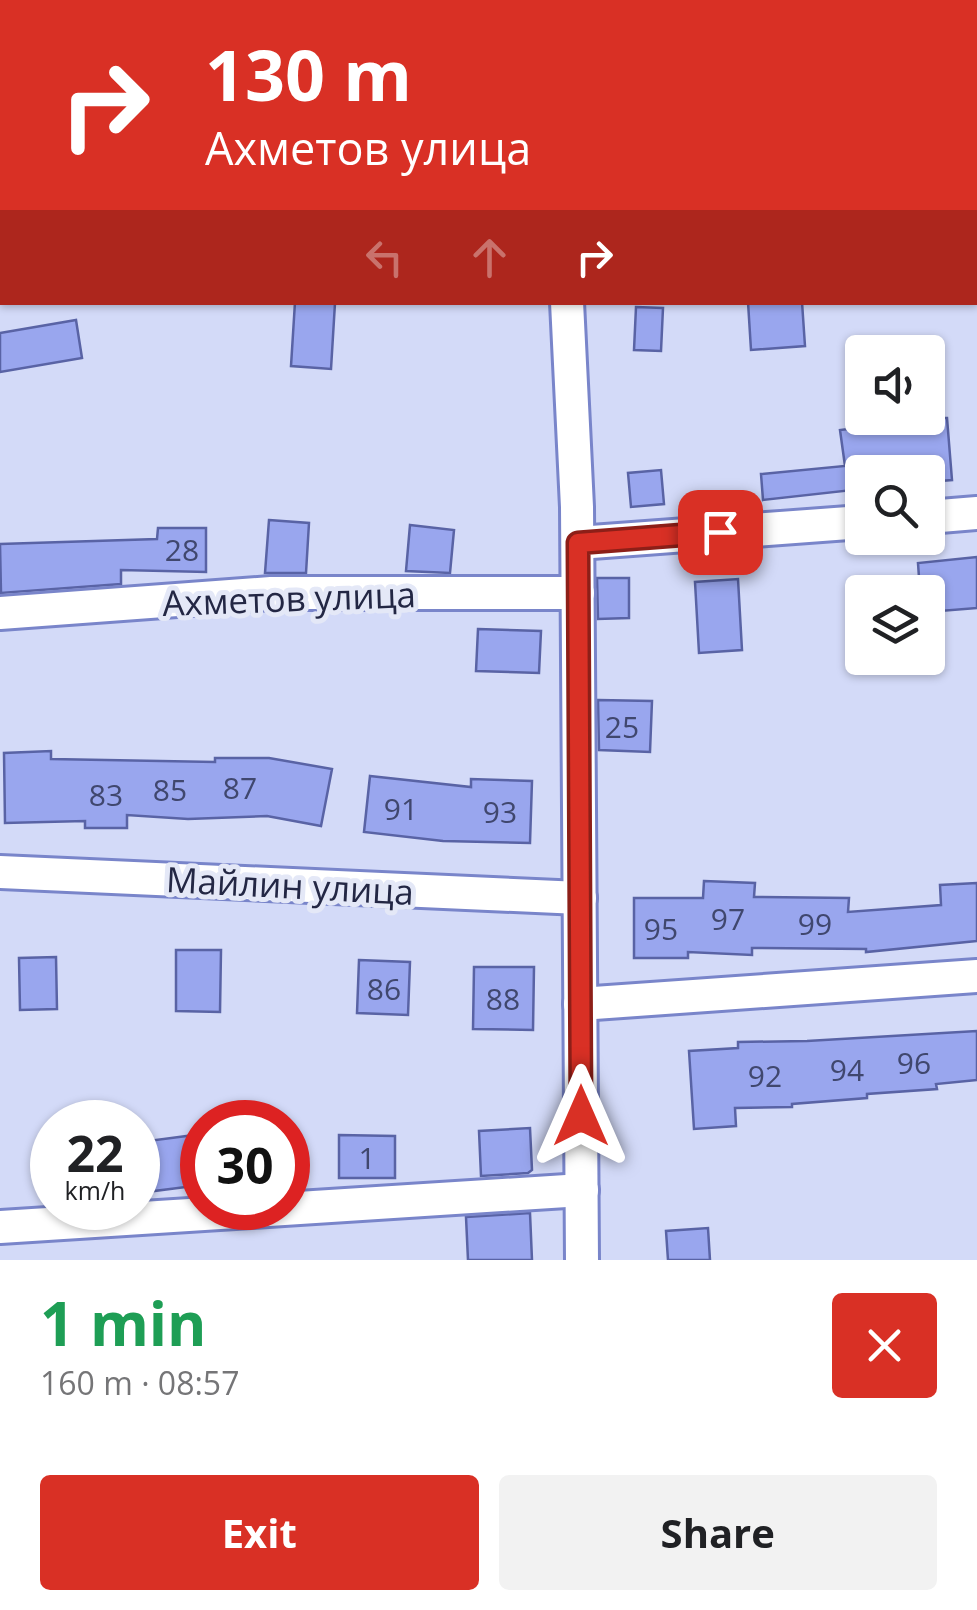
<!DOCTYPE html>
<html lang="en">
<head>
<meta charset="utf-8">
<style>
	body { margin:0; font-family:"Open Sans",sans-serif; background:#f2f2f2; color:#202124; height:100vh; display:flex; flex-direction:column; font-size:38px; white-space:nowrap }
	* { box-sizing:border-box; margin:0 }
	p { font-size:32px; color:#757577 }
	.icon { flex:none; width:55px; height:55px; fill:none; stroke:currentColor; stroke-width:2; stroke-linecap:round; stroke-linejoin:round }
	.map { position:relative; height:1260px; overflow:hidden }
	.side { display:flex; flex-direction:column; background:#fff; flex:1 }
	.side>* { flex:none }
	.guide { position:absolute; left:0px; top:0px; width:978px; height:305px; box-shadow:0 2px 8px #0004; background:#d93025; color:#fff; overflow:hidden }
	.tools { position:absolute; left:845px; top:335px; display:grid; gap:20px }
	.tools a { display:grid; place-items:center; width:100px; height:100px; border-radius:10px; background:#fff; box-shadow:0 2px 8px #0004; font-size:50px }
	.speed { position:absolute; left:30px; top:1100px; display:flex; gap:20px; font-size:50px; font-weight:700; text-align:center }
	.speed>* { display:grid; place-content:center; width:130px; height:130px; border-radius:50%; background:#fff; box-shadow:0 2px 8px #0004; line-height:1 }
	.speed small { font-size:25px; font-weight:400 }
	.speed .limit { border:15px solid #d22; background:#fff; color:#111 }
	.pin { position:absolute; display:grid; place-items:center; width:85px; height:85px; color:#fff; margin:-42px; border-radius:20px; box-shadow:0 5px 15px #0006 }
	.me { position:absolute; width:110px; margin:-55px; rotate:0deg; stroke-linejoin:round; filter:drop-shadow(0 0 8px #0008) }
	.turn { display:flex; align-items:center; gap:35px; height:210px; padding:0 40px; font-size:45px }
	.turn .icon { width:130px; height:130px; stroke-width:2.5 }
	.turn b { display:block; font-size:70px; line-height:85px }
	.lanes { display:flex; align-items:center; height:95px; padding:0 40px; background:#0003; justify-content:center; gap:50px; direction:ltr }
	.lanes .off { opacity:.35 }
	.round { display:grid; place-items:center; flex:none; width:105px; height:105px; border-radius:10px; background:#f2f2f2 }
	.overview { display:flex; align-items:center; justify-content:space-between; height:170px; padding:0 40px }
	h1 { font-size:60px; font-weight:700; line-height:75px; color:#1e9e55 }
	.cta { display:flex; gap:20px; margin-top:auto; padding:20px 40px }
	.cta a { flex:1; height:115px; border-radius:10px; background:#d93025; color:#fff; font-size:40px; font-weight:700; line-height:115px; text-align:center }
	.cta a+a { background:#f2f2f2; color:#202124 }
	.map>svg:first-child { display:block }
	.building { fill:#99a6ee; stroke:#5963a5; stroke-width:2.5 }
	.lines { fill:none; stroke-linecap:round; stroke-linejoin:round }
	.street-casing { stroke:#7985ca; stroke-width:38 }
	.secondary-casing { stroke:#7985ca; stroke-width:50 }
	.street { stroke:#fff; stroke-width:32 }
	.secondary { stroke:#fff; stroke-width:45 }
	.route-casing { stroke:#8d1f18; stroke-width:25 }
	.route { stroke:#d93025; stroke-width:18 }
	.labels { text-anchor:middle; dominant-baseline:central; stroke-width:10; stroke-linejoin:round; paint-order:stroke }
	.number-label { font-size:30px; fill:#40476e }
	.street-label { font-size:35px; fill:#232744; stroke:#e4e8f7 }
</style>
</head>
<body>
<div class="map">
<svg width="977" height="1260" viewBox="0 0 977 1260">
	<rect width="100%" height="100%" fill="#d3daf8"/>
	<g class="building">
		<polygon points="295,302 335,303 331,369 291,366"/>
		<polygon points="748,302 802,302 805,346 751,350"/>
		<polygon points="636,307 663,308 661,351 634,350"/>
		<polygon points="76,320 82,358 0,372 0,333"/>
		<polygon points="895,418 947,418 952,480 928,482 928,472 862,472 862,489 763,500 761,474 845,466 840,430 896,423"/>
		<polygon points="661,470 664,504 631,507 628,473"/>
		<polygon points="269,520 309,523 306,573 265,573"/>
		<polygon points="410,525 454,530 450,573 406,571"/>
		<polygon points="158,528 206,528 206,572 121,570 121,584 1,593 0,544 157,539"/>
		<polygon points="977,557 977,608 928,612 928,592 920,592 918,563"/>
		<polygon points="597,578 629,578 629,618 598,619"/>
		<polygon points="738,579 742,650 699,653 695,582"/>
		<polygon points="478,629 541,631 539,673 476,671"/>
		<polygon points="598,700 652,701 650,752 599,750"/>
		<polygon points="51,751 51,759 215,762 215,758 269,758 332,769 321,826 267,816 188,819 127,815 127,828 85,828 85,821 5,823 4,753"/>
		<polygon points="370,776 471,787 471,779 532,781 530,843 443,841 364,832"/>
		<polygon points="704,881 755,883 754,897 849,898 848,912 941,905 940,885 977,883 977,941 866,952 866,949 752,948 752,955 688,952 688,958 634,958 634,898 703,898"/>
		<polygon points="176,950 221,950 220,1012 176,1011"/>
		<polygon points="56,957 57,1009 20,1010 19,958"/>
		<polygon points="359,960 410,962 408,1015 357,1013"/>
		<polygon points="474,967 534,967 533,1030 473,1029"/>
		<polygon points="977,1031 977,1080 936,1084 937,1089 867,1094 867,1098 792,1104 792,1107 735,1108 736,1126 694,1129 689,1051 738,1048 738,1042 807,1041"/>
		<polygon points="530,1128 532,1170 528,1173 481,1176 479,1131"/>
		<polygon points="202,1134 202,1185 154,1191 148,1141"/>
		<polygon points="339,1135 395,1136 395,1178 339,1178"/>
		<polygon points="530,1213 532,1260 468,1260 466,1217"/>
		<polygon points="708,1228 710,1260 668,1260 666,1231"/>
	</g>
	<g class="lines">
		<defs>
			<g id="street">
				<polyline points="559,0 559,2"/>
				<polyline points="975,147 977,147"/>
				<polyline points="567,302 577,507 582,1260"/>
				<polyline points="928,517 977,513"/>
				<polyline points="578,543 862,522"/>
				<polyline points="0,613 271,593 578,593"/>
				<polyline points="0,872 580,898"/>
				<polyline points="580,1004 977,976"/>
				<polyline points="0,1227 582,1190"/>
			</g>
			<g id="secondary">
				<polyline points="842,2 850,0"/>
				<polyline points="0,204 2,203"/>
			</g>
		</defs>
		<use href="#street" class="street-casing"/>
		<use href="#secondary" class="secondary-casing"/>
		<use href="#street" class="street"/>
		<use href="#secondary" class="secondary"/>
	</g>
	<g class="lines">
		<defs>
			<polyline id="route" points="581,1116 578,543 720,532"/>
		</defs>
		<use href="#route" class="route-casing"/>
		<use href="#route" class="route"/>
	</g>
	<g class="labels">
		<g class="number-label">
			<text x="182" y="549">28</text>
			<text x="622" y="726">25</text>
			<text x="240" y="787">87</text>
			<text x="170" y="789">85</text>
			<text x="106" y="794">83</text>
			<text x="401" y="808">91</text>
			<text x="500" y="811">93</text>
			<text x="728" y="918">97</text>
			<text x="815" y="923">99</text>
			<text x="661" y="928">95</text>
			<text x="384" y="988">86</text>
			<text x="503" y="998">88</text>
			<text x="914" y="1062">96</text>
			<text x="847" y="1069">94</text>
			<text x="765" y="1075">92</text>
			<text x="367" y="1157">1</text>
		</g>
		<g class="street-label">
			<text transform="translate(289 598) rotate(-2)">Ахметов улица</text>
			<text transform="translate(290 885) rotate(3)">Майлин улица</text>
		</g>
	</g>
</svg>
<div class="tools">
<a><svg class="icon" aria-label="sound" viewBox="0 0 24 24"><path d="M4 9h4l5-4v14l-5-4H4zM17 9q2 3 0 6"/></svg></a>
<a><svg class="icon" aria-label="search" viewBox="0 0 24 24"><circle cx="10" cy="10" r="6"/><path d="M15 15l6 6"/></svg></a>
<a><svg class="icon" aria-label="layers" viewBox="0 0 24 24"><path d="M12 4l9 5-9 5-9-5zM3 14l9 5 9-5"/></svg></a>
</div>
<div class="speed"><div>22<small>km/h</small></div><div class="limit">30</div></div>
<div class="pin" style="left:720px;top:532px;background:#d93025"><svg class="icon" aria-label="arrive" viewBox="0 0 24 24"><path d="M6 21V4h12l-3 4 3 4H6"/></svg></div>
<svg class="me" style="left:581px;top:1116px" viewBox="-20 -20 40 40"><path d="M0-17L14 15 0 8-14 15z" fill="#d93025" stroke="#fff" stroke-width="4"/></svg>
<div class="guide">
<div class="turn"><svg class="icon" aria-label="right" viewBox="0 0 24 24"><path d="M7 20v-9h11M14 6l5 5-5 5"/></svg><div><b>130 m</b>Ахметов улица</div></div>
<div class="lanes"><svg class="icon off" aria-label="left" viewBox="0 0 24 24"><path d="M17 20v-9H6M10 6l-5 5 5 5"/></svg><svg class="icon off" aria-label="ahead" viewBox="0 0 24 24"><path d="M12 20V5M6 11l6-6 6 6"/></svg><svg class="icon" aria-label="right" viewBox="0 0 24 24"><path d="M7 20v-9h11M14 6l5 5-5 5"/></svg></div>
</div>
</div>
<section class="side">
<div class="overview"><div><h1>1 min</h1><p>160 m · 08:57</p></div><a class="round" style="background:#d93025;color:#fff"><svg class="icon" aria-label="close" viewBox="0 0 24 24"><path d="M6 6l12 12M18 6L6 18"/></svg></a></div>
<div class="cta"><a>Exit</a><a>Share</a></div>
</section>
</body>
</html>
